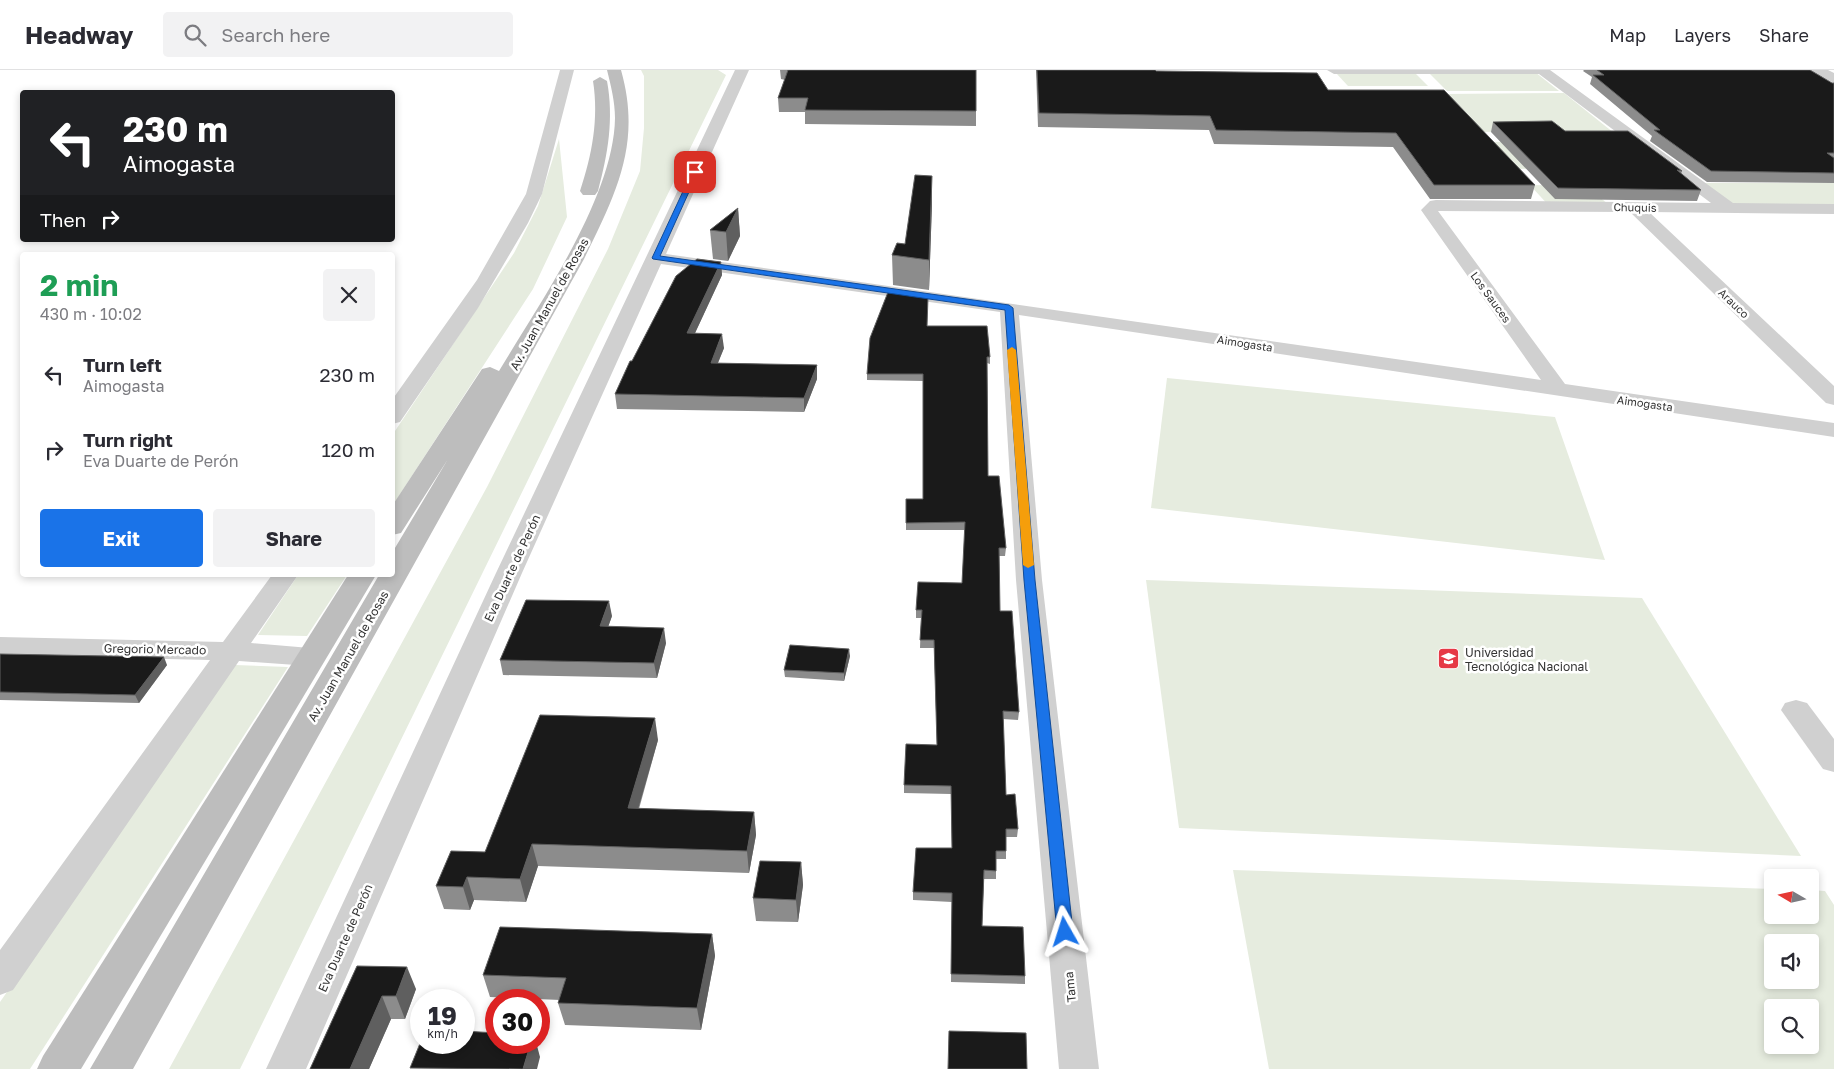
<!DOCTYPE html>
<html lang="en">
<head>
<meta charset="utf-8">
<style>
	body { margin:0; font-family:"Golos Text",sans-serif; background:#f2f2f3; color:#2b2b33; height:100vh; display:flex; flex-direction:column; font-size:19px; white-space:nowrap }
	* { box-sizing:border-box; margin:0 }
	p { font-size:16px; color:#7c7c81 }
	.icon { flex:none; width:28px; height:28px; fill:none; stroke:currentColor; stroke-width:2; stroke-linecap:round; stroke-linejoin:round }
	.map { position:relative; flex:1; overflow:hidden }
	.drawer { position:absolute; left:20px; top:182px; width:375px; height:325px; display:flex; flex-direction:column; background:#fff; border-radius:5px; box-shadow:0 2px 8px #0003 }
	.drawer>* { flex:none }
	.hud { position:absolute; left:20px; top:20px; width:375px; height:152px; border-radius:5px; box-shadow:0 2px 8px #0003; background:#202124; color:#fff; overflow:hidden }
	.needle { width:32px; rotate:279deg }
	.buttons { position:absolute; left:1764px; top:799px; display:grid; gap:10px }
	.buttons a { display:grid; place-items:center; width:55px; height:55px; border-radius:5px; background:#fff; box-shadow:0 2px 8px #0003; font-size:25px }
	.speed { position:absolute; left:410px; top:919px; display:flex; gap:10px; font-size:25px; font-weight:700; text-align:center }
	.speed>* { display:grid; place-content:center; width:65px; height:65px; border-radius:50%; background:#fff; box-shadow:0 2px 8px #0003; line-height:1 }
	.speed small { font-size:12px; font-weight:400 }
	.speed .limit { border:8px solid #d22; background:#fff; color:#111 }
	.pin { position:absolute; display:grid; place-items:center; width:42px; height:42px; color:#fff; margin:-21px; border-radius:10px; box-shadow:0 2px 8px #0006 }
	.me { position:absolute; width:55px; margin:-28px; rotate:354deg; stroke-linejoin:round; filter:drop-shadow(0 0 4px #0008) }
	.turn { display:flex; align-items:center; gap:18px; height:105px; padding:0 20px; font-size:22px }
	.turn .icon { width:65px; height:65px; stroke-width:2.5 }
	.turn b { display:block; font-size:35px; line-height:42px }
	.then { display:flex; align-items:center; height:48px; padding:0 20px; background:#0003; gap:10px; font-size:19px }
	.round { display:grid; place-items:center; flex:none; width:52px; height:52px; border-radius:5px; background:#f2f2f3 }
	.summary { display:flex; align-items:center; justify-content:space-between; height:85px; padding:0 20px }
	h1 { font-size:30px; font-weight:700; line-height:38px; color:#1e9e55 }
	.action { display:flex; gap:10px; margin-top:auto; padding:10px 20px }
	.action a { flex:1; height:58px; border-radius:5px; background:#1a73e8; color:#fff; font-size:20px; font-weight:700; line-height:58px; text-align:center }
	.action a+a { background:#f2f2f3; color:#2b2b33 }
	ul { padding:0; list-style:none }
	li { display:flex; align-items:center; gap:15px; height:75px; padding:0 20px }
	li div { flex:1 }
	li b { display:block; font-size:19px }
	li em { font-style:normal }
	header { display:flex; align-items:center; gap:30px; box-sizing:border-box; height:70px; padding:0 25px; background:#fff; border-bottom:1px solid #e1e1e2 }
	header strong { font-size:24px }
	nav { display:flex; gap:28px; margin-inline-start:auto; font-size:18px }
	.search { width:350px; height:45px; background:#f2f2f3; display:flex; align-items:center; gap:12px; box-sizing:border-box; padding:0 18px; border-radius:5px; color:#7c7c81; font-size:19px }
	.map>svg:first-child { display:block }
	.green { fill:#e6ecdf; fill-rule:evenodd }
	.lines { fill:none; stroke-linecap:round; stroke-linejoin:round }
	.minor { fill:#d0d0d0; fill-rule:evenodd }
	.tertiary { fill:#d0d0d0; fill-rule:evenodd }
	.secondary { fill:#bdbdbd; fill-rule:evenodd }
	.wall { fill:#8c8c8c }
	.shaded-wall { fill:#5f5f5f }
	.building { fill:#1a1a1a; stroke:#5f5f5f }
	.route { fill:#1a73e8; stroke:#114b97 }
	.slow { fill:#f59e0b }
	.labels { text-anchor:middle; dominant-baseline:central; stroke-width:5; stroke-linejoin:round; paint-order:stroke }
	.far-street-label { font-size:11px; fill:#333; stroke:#fff }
	.street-label { font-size:12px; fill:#333; stroke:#fff }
	.poi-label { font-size:12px; fill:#333; stroke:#fff; text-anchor:start }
</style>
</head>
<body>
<header>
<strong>Headway</strong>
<div class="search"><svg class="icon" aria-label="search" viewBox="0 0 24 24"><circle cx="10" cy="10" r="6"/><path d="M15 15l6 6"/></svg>Search here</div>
<nav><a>Map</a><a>Layers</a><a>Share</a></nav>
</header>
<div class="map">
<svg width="1834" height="999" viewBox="0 0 1834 999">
	<rect width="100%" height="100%" fill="#fff"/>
	<g class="green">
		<polygon points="641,0 718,0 726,5 240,999 169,999 487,417 608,179 640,101 644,58 644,6"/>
		<polygon points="1428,2 1535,2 1559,21 1447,21"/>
		<polygon points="1336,3 1415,3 1428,16 1348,16"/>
		<polygon points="1564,23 1624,71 1594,98 1515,99 1489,72 1561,71 1549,61 1479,62 1515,101 1410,101 1405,92 1444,24"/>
		<polygon points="559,69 567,147 533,219 393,435 393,364 514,183 538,136"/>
		<polygon points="1701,113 1834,113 1834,138 1732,138"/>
		<polygon points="1530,115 1587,116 1610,136 1550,137"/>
		<polygon points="1167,308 1555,347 1605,490 1151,438"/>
		<polygon points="298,505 347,505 307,566 258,565"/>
		<polygon points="1146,510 1642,528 1801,786 1179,758"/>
		<polygon points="235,595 288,597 30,999 0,999 0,932"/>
		<path d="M 1233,800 L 1772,819 L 1772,845 L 1810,845 L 1810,820 L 1825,821 L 1834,835 L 1834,999 L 1269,999 ZM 1772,872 L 1810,872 L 1810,910 L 1772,910 ZM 1772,938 L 1810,938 L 1810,975 L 1772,975 Z"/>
	</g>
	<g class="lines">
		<g class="minor">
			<polygon points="560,0 574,0 542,124 528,153 478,238 400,352 392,354 392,330 477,210 526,124"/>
			<polygon points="735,0 749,0 666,184 1541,310 1421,140 1430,131 1436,130 1711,133 1539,4 1334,4 1327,0 1550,0 1733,133 1834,134 1834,144 1649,142 1834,316 1834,335 1826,333 1630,142 1438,141 1565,314 1834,353 1834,367 1019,245 1042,510 1099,999 1059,999 1016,510 1000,242 661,194 522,503 306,999 266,999 496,503"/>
			<polygon points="272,505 298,505 251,573 310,578 320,580 324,587 320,594 310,596 239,591 13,920 0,925 0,880 210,590 0,585 0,567 223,572"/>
			<polygon points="1796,630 1807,633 1834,669 1834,702 1823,699 1781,640 1785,633"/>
		</g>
		<polygon class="tertiary" points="1811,0 1828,0 1834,3 1834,13 1813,3"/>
		<g class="secondary">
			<path d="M 607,0 L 621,0 C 642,74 616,123 584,189 L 133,999 L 90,999 L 379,505 L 392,505 L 392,483 L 448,389 L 401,463 L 392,465 L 392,436 L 482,299 L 490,297 L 499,301 C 539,234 614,127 615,48 C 615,32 611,16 607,0 Z"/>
			<path d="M 600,7 L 607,11 C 614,49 608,84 598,121 L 595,125 L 583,125 L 580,121 C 592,85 599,49 593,11 Z"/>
			<polygon points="348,505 376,505 81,999 37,999 43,986"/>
		</g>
	</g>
	<g class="wall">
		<polygon points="780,0 976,0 976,56 805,54 805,42 779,42 778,28 785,10 781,9"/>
		<polygon points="1036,0 1155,0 1156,1 1328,20 1535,115 1531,129 1430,129 1393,77 1214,74 1209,60 1038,57"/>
		<polygon points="1584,0 1810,0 1832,13 1834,13 1834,113 1707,112 1650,71 1652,66 1590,14 1592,7 1583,1"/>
		<polygon points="1493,52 1565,61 1682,101 1681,104 1701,120 1697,131 1555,129 1491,62"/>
		<polygon points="932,133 929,220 893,215 892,185 905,174"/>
		<polygon points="738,138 740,166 728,191 713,189 710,160"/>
		<polygon points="721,192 722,205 695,263 724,278 718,293 817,295 817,309 804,342 617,339 615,324 632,291"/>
		<polygon points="928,256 990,287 990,294 987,293 988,406 1006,478 1005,486 999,486 1000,541 1019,642 1018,650 1003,649 1006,725 1018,759 1017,767 1006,767 1006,789 996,789 996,809 984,809 982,856 1025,906 1025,914 951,912 952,832 913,830 913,822 952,778 951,724 904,723 904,715 937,675 934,578 920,578 921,548 916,548 916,540 962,513 965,460 906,460 906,429 923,429 923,311 867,310 867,304"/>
		<polygon points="612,546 608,557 666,573 657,608 503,605 500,590"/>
		<polygon points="0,584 167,595 139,633 0,630"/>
		<polygon points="850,586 844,611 785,607 784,600"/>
		<polygon points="658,670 639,739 754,742 756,765 749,803 538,796 526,832 474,830 470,840 444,839 436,816 485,782"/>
		<polygon points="801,792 803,815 798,852 756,851 753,828"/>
		<polygon points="712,864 715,886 701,960 565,955 558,933 560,930 490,927 483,905"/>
		<polygon points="357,896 416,919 405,949 391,949 369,999 310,999"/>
	</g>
	<g class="shaded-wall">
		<polygon points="932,106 932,133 929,220 929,190"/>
		<polygon points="738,138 740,166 728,191 726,162"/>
		<polygon points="721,192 722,205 689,276 687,263"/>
		<polygon points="722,264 724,278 712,307 711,293"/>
		<polygon points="817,295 817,309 804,342 804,328"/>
		<polygon points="609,531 612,546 603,571 600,556"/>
		<polygon points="664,558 666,573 657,608 654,593"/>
		<polygon points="849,579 850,586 844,611 844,603"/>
		<polygon points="164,587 167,595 139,633 135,625"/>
		<polygon points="655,648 658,670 632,760 628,738"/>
		<polygon points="754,742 756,765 749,803 747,781"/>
		<polygon points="532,774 538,796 526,832 520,809"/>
		<polygon points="801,792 803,815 798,852 796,830"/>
		<polygon points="467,807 474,830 470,840 463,817"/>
		<polygon points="712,864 715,886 701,960 697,938"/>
		<polygon points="407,897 416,919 405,949 396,926"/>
		<polygon points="382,926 391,949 369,999 350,999"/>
		<polygon points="531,972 536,972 540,987 537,999 523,999"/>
	</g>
	<g class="building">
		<polygon points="788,0 976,0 976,41 805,40 808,28 778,28"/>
		<polygon points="1037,0 1155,0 1156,1 1317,3 1328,20 1444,20 1535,115 1434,115 1396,63 1216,60 1210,46 1039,43"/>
		<polygon points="1597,0 1810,0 1832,13 1834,13 1834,83 1827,83 1834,88 1834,103 1711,101 1654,60 1660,60 1593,5 1604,5"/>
		<polygon points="1552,51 1565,61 1628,61 1682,101 1677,100 1701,120 1558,118 1493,52"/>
		<polygon points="915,105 932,106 929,190 892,185 897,173 905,174"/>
		<polygon points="738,138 726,162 710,160"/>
		<polygon points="697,189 721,192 687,263 722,264 711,293 817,295 804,328 615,324 630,291 632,291 676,206"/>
		<polygon points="888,222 928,227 927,256 987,256 990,287 987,287 988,406 999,406 1006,478 999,478 1000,541 1012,541 1019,642 1003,641 1006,725 1015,724 1018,759 1006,759 1006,781 996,781 996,801 984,800 982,856 1023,857 1025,906 951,904 952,823 913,822 916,778 952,778 951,716 904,715 906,674 937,675 934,570 920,570 922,540 916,540 918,512 962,513 965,452 906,453 906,429 923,429 923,304 867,304 870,268"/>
		<polygon points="526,530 609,531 600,556 664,558 654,593 500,590"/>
		<polygon points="790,575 849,579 844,603 784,600"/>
		<polygon points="0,584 164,587 135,625 0,622"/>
		<polygon points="540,645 655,648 628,738 754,742 747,781 532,774 520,809 467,807 463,817 436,816 451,781 485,782"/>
		<polygon points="760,791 801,792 796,830 753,828"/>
		<polygon points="500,857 712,864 697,938 558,933 566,908 483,905"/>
		<polygon points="357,896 407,897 396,926 382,926 350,999 310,999"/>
		<polygon points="464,961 496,963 496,972 531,972 523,999 410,998 421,971 421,972 464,972"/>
		<polygon points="949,961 1026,963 1027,999 948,999"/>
	</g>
	<polygon class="route" points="695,100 698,102 660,186 1009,235 1013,238 1035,510 1073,862 1070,867 1065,868 1059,867 1057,862 1024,510 1005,240 653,189 652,188 692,102"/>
	<polygon class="slow" points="1012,277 1016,280 1034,495 1028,498 1023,495 1007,280"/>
	<defs>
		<symbol id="university-square" viewBox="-11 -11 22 22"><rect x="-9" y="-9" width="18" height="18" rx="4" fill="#e63946" stroke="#fff"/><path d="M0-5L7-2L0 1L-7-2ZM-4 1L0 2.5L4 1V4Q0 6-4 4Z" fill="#fff"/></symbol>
	</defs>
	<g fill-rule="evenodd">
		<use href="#university-square" x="1436" y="576" width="25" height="25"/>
	</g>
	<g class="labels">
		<g class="far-street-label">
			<text transform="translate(1635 137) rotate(1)">Chuquis</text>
			<text transform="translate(1491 227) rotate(54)">Los Sauces</text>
			<text transform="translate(1734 233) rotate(44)">Arauco</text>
			<text transform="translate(1245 273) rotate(9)">Aimogasta</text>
			<text transform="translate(1645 333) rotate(8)">Aimogasta</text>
		</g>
		<g class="street-label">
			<text transform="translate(549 234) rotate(-61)">Av. Juan Manuel de Rosas</text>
			<text transform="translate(512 498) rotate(-65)">Eva Duarte de Perón</text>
			<text transform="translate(155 579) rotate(1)">Gregorio Mercado</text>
			<text transform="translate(348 586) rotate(-60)">Av. Juan Manuel de Rosas</text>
			<text transform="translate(345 868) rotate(-66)">Eva Duarte de Perón</text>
			<text transform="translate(1070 917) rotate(-96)">Tama</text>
		</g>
		<g class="poi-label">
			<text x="1465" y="582">Universidad<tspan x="1465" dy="14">Tecnológica Nacional</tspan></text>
		</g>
	</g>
</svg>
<div class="buttons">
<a><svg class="needle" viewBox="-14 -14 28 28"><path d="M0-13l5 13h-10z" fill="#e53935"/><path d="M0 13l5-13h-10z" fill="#7c7c81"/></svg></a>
<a><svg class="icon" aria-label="sound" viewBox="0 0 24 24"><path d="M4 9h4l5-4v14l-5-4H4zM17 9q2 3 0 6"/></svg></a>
<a><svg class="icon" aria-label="search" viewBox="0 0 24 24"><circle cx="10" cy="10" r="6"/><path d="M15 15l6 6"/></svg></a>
</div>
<div class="speed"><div>19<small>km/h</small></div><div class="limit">30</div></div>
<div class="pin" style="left:695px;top:102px;background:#d93025"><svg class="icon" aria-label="arrive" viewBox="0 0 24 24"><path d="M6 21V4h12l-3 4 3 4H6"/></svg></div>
<svg class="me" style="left:1065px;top:862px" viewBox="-20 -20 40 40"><path d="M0-17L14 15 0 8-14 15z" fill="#1a73e8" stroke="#fff" stroke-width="4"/></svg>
<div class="hud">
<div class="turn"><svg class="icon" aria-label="left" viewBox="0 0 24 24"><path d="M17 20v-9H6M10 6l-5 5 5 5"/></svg><div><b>230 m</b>Aimogasta</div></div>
<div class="then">Then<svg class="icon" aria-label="right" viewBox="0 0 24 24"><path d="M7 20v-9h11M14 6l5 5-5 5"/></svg></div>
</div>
<section class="drawer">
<div class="summary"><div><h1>2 min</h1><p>430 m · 10:02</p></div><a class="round"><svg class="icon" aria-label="close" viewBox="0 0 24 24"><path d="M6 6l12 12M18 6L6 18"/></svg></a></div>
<ul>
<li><svg class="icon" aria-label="left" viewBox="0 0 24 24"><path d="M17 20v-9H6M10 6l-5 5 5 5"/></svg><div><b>Turn left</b><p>Aimogasta</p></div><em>230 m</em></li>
<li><svg class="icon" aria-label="right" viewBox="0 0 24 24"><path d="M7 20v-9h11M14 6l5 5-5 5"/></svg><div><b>Turn right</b><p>Eva Duarte de Perón</p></div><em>120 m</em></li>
</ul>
<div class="action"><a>Exit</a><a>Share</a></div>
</section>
</div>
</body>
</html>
